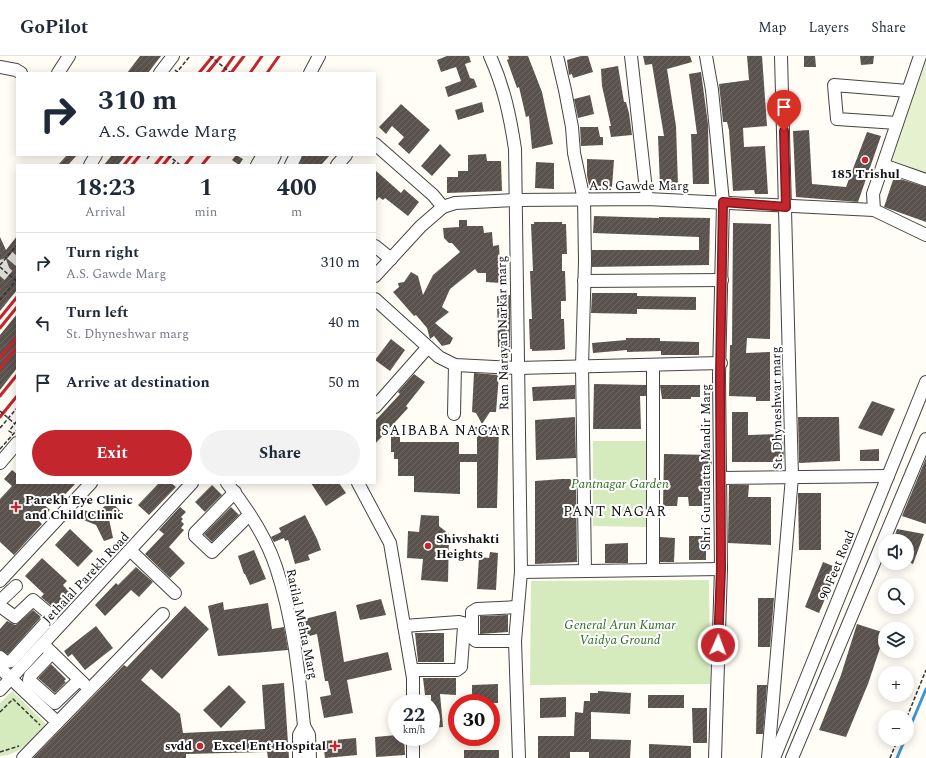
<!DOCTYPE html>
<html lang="en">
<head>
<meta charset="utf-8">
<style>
	body { margin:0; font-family:Spectral,serif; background:#f2f2f3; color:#1f2937; height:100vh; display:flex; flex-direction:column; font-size:15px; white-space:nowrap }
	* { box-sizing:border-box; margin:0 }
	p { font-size:13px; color:#747a83 }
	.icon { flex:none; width:22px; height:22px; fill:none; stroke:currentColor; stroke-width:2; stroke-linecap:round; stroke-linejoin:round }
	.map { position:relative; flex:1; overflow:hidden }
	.panel { position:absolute; left:16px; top:108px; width:360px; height:320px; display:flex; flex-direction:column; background:#fff; border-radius:0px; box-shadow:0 2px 10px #0003 }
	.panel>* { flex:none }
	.guide { position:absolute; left:16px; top:16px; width:360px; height:84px; border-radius:0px; box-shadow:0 2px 10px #0003; background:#fff; color:#1f2937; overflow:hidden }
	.fabs { position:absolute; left:878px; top:478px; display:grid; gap:8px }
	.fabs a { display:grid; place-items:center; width:36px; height:36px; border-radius:50%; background:#fff; box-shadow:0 2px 10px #0003; font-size:20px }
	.speed { position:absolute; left:388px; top:638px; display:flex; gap:8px; font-size:20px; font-weight:700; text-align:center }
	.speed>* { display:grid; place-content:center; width:52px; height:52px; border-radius:50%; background:#fff; box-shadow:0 2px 10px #0003; line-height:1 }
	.speed small { font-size:10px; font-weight:400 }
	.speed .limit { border:6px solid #d22; background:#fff; color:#111 }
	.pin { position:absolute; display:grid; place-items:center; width:34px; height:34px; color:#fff; margin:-41px -17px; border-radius:50% 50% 50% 0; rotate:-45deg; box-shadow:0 0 4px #0007 }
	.pin .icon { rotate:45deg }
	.me { position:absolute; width:44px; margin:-22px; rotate:2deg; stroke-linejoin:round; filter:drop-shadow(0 0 3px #0008) }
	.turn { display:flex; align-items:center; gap:14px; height:84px; padding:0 16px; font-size:18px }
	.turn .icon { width:52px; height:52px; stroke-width:2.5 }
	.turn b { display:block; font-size:28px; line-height:34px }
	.eta { display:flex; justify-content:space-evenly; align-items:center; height:68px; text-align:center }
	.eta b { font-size:24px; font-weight:700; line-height:28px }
	.primary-button { display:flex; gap:8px; margin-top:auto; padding:8px 16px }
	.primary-button a { flex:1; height:46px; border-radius:24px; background:#c4262e; color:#fff; font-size:16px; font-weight:700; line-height:46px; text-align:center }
	.primary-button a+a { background:#f2f2f3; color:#1f2937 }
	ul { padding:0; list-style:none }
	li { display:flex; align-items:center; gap:12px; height:60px; padding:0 16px; border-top:1px solid #e0e1e3 }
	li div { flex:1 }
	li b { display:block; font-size:15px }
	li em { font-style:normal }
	header { display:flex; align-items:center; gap:24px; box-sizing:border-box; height:56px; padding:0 20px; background:#fff; border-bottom:1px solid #e0e1e3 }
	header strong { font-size:19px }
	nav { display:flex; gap:22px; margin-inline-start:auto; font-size:14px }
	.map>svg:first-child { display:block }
	.park { fill:#d5ebbd }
	.pitch { fill:#e6f2cf }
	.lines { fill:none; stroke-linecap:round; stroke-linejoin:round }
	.stream { stroke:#3f96cf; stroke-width:3 }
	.building { fill:url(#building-hatch) }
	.minor-tunnel { stroke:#dbdad3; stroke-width:12; stroke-dasharray:12 6; stroke-linecap:butt }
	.minor-casing { stroke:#444; stroke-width:14 }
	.path { stroke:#333; stroke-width:1.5; stroke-dasharray:4 2; stroke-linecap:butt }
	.minor { stroke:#fff; stroke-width:12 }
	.rail { stroke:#c4262e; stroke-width:3 }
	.path-bridge { stroke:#333; stroke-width:1.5; stroke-dasharray:4 2; stroke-linecap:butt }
	.route-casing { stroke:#7f191e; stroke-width:10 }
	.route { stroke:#c4262e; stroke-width:7 }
	.poi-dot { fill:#c4262e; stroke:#fff; stroke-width:1.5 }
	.labels { text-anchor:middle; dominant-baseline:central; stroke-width:4; stroke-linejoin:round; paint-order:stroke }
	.poi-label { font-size:13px; font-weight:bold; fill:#111; stroke:#fff; text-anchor:start }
	.street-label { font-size:13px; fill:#111; stroke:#fff }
	.park-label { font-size:13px; font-style:italic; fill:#2f6b1f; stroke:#fff }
	.neighbourhood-label { font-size:14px; letter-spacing:1px; fill:#111; stroke:#fff }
</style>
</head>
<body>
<header>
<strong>GoPilot</strong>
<nav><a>Map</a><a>Layers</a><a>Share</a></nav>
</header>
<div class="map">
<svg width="926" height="702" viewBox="0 0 926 702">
	<defs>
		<pattern id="building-hatch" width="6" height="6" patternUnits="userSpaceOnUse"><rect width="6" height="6" fill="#5a524d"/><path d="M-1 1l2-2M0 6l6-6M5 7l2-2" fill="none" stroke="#6d6662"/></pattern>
	</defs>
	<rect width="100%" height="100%" fill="#fffdf5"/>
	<g class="park">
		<polygon points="593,385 647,385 647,471 593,470"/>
		<polygon points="709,524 710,628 530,629 531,525"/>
		<path d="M 12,635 L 47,669 C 33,683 20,699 0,700 L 0,647 Z"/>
	</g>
	<polygon class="pitch" points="926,2 926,118 888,107"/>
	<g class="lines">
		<g class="stream">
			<polyline points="907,678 926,633"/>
			<polyline points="897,702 905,683"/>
		</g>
	</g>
	<g class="building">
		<polygon points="140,0 161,0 148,17 127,17"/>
		<polygon points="447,0 469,0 471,6 465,8 470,22 474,23 477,31 448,41 445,31 461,25 456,11 441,16 437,4"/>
		<polygon points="508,0 528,0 542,36 553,88 532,93 529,60 526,61 519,31 517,32 507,4 509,3"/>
		<polygon points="581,0 588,0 593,16 573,22 572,18 569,19 567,4"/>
		<polygon points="643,0 690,0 692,6 667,13 676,70 678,129 660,130 658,80 664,80 652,8 645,9"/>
		<polygon points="747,0 762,0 767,70 743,72 744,91 765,90 768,138 755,138 754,134 733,135 729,74 727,66 723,66 719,28 749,24"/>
		<polygon points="804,0 815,0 816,11 804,11"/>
		<polygon points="860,0 874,0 873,8 861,9"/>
		<polygon points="618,10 624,46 626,46 629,57 632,79 611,81 609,70 611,70 602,30 601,13"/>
		<polygon points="701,16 708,68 709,128 693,128 691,78 697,78 689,18"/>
		<polygon points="590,39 594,58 578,62 574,43"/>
		<polygon points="482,46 484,56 458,64 455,54"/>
		<polygon points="401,48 430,74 409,98 398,88 404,81 392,70 386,78 379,71"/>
		<polygon points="580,71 598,71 600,81 603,81 603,89 581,90"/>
		<polygon points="809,74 812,128 846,131 867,76 881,80 858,146 796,141 793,75"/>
		<polygon points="440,88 451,99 432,120 421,110"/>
		<polygon points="486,98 487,105 501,105 502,135 447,137 447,121 458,121 458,115 468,115 468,99"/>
		<polygon points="67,99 77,99 68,109 58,109"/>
		<polygon points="112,99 126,99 118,109 104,109"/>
		<polygon points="236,99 243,103 239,109 232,104"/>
		<polygon points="303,99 330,99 321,109 299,109"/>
		<polygon points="587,103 614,104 612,131 589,129 587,120"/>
		<polygon points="536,106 554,107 554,133 535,132"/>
		<polygon points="375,114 401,137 404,133 419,146 408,160 385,142 383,144 379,141 375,146"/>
		<polygon points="894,121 926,131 926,166 884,151"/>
		<polygon points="594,160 659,162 659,161 710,162 709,209 592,211 592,194 699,194 699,181 593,177"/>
		<polygon points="459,164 467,164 467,170 483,170 484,177 492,176 493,190 499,189 501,227 486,226 486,217 478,217 475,213 450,233 442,251 449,256 435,267 453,282 450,288 442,290 434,280 430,283 427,272 416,259 414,260 393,236 399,231 398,227 404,226 411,216 418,220 423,239 433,219 460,196 452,187 449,187 444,182 443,172 459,171"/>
		<polygon points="534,166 562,166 562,168 566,168 567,198 562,198 562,215 565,215 566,245 561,245 561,263 564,263 565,293 560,294 532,295 532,293 530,293 529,263 532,263 530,215 533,215 531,168 534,168"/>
		<polygon points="733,167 771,168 770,283 747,282 746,297 770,296 770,345 756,345 756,341 729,340 730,289 732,289"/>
		<polygon points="17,180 17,234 0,255 0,181 6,194"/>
		<polygon points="592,237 637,237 637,240 696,241 696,254 637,253 637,258 591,257"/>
		<polygon points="510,239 510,291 498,291 497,240"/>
		<polygon points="17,258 17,312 0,334 0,279"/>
		<polygon points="626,282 660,282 660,285 699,286 699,299 661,299 661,295 627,296 627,294 593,297 592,287 626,284"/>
		<polygon points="391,283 405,294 390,315 375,304"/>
		<polygon points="474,317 499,319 496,356 490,356 482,368 476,357 472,356"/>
		<polygon points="414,318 425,326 406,350 408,352 375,388 375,365 400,338 398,336"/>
		<polygon points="594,328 646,329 646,340 640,340 641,373 593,373"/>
		<polygon points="575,329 575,343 533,345 532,331"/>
		<polygon points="660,329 700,329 700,341 691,341 691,343 662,343"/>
		<polygon points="872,345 895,353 882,380 858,372"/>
		<polygon points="732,356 748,356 748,379 783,378 784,406 732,406"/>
		<polygon points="575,361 576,402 536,404 535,364"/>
		<polygon points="798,361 839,361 840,405 799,407"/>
		<polygon points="472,371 499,371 497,452 477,452 477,406 460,406 460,438 414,436 414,420 398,420 398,403 394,403 394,396 391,396 391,377 400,377 400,386 459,386 459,398 477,398 477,379 472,379"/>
		<polygon points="879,393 879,405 860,405 860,394"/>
		<polygon points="664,398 712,399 710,450 689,450 688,441 678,441 677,450 663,450"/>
		<polygon points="926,402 926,468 902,460"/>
		<polygon points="12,414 17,418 17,427 76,427 54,450 36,441 50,454 39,465 42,468 14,499 0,486 0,443 12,430 4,423"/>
		<polygon points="562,423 576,423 577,506 535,508 535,425"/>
		<polygon points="159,427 171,427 176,431 149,459 138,449"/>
		<polygon points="311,427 339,427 346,437 326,450"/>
		<polygon points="212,429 222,439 205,456 195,446"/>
		<polygon points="729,429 749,429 748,441 771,441 771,489 728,487"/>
		<polygon points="798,437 821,437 821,494 799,494"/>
		<polygon points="111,445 120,455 109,463 113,482 104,485 96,469 81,463 84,454 95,458"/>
		<polygon points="180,451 186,456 181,461 183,463 181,465 184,468 181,472 184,474 169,491 185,507 170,522 145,498 164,478 159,474"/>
		<polygon points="231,451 239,459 212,486 204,478"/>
		<polygon points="305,459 317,483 321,494 308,499 310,504 295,508 288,484 285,485 284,482 274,486 271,481 281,476 279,472"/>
		<polygon points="421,459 439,460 439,470 449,478 448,526 421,524 423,503 407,502 408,475 419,476"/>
		<polygon points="70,473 93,495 78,511 55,489"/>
		<polygon points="897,473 924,478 913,508 907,505 907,485 893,485"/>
		<rect x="689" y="480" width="17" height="24"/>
		<polygon points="660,481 675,482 674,506 660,506"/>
		<polygon points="628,487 628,507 605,507 605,488"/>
		<polygon points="254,494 266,523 250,529 245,518 244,518 238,500"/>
		<polygon points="490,496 498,497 496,534 477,533 479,501 489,502"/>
		<polygon points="42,502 67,525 63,529 69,536 54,552 41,541 44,538 25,520"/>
		<polygon points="823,506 838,512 819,557 805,551"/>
		<polygon points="136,511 153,526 139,541 131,534 105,560 95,549 116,527 118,529"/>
		<polygon points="758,542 774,542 770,591 758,591"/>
		<polygon points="381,543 386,559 360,564 356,549"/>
		<polygon points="223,546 224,554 268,547 272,573 284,571 288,594 218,600 208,550"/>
		<polygon points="185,550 209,573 162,623 151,613 141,624 180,658 183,677 265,673 262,629 284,627 289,702 268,702 267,696 186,698 186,702 33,702 124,609 127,611"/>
		<polygon points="33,554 41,561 8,598 0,594 0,573 7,565 15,569 17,568"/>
		<polygon points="336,555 344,606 388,596 392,614 347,624 353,657 324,662 320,641 331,639 328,625 325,625 317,578 306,581 301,564"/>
		<polygon points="508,559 508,576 480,578 480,560"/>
		<polygon points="857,568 885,577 868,628 846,681 819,674 841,619"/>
		<polygon points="96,570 113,592 85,614 72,598 68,601 64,595"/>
		<polygon points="415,577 444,577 444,606 418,606"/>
		<polygon points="51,608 66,623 64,625 66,626 55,637 38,622"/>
		<polygon points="423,622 456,622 456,639 440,638 443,671 431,672 431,639 425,639"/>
		<polygon points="498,628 498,647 472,647 472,629"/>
		<polygon points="229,629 246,646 221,672 203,654"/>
		<polygon points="757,629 767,629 763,678 756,678"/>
		<polygon points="598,635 631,637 630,658 591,656 591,683 631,684 630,702 589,702 589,696 570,696 570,702 538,702 538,680 574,680 575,656 583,657 584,645 590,645 590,637 598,637"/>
		<rect x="648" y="639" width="36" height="13"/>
		<polygon points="566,641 566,661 540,662 540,642"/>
		<polygon points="692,652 707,652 707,687 693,687"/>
		<polygon points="397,679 397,681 404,681 405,699 376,701 375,681"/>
		<polygon points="356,682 357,699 325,702 323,685"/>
		<polygon points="649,688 691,690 691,702 649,702"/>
		<rect x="464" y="694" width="35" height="8"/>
	</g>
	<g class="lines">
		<g class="minor-tunnel">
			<polyline points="0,204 4,215"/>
			<polyline points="0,220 17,200"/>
		</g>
		<defs>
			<g id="minor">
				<path d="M 490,0 C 504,31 510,60 515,93 L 521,516 L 515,585 L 519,702"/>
				<polyline points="557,0 565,34 572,71 574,97 584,144 585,205 582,310 585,515"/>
				<polyline points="631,0 647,143"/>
				<polyline points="706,0 712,34 723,146 719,320 721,513 715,702"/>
				<polyline points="0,11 16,14 21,17"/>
				<polyline points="58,17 69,0"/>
				<polyline points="160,17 173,0"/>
				<polyline points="310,17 319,0"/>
				<polyline points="897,67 837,63 834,29 908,35"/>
				<polyline points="375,88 433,139 443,151"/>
				<polyline points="90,109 96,99"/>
				<polyline points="257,109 263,99"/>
				<polyline points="270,109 275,99"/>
				<polyline points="291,109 296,99"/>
				<polyline points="337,109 346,99"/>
				<polyline points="883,109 926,124"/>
				<polyline points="874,154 873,138 920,0"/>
				<polyline points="375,190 391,203"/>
				<polyline points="375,220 421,170 443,151 455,147 515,144 647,143 874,154 926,179"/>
				<polyline points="584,225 722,224"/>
				<polyline points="375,243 428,291 439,301 455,309 517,312 721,307"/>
				<polyline points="375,351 428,291"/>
				<polyline points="454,358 455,309"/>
				<polyline points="0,407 17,387"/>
				<polyline points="720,422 888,420"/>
				<path d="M 227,427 C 247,452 266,481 276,511 C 293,562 299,617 304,670 L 299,679 L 299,702"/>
				<polyline points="358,427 390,487 413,622 413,647"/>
				<polyline points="235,436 195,477 195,480 212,496 249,459"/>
				<polyline points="131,495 175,537"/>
				<polyline points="653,514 653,309"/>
				<polyline points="521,516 721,513"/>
				<polyline points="0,525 91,427"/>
				<polyline points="0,545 16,530"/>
				<polyline points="0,550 15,561 33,544 52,560 11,605 6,606 0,601"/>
				<polyline points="404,570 459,566 463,567 464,571 461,611 457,614 412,614"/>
				<polyline points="515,585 476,585 472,582 472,556 477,553 518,551"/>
				<polyline points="47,592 84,628"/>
				<polyline points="52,597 30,620 29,624 55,647 79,624"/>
				<polyline points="0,612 57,666"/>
				<polyline points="0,634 192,427"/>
				<polyline points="304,670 309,679 310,702"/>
				<polyline points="23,702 163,558"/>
				<polyline points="413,702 413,681"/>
				<polyline points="768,702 792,421 781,0"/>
				<polyline points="774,702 926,326"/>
				<polyline points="792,702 926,383"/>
			</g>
		</defs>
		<use href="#minor" class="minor-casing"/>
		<g class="path">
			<polyline points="175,14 177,16 190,0"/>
			<polyline points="147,103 150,99"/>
			<polyline points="172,109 175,105"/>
			<polyline points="9,219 17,225"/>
			<polyline points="0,244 17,223"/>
			<polyline points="0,327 0,326"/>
			<polyline points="0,372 17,352"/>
			<polyline points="12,377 9,375 17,365"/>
			<polyline points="0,656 13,643 40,669"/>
			<polyline points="907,661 926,614"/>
			<polyline points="0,696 19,690"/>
			<polyline points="890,702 898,683"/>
		</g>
		<use href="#minor" class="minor"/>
		<g class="rail">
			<polyline points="199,17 213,0"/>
			<polyline points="207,17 221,0"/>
			<polyline points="222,17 234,0"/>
			<polyline points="231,17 244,0"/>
			<polyline points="250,17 262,0"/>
			<polyline points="267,17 279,0"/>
			<polyline points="124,109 132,99"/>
			<polyline points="132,109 140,99"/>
			<polyline points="155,109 163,99"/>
			<polyline points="163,109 171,99"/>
			<polyline points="185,109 193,99"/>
			<polyline points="202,109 210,99"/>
			<polyline points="0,262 17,241"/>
			<polyline points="0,272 17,251"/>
			<polyline points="0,302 17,281"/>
			<polyline points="0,313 17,291"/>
			<polyline points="0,340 17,319"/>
			<polyline points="0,361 17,340"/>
		</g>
		<g class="path-bridge">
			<polyline points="210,0 231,17"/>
			<polyline points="168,99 180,109"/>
			<polyline points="0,209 17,189"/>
			<polyline points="0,211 9,219"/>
			<polyline points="0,355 15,368"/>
			<polyline points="0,393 17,374"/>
		</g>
	</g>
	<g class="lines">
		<defs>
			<polyline id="route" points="718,589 721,513 720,320 723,146 786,151 784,75"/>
		</defs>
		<use href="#route" class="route-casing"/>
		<use href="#route" class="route"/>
	</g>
	<g class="poi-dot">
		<circle cx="865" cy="104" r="4"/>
		<path d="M14 445h4v4h4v4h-4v4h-4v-4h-4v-4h4z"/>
		<circle cx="428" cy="490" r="4"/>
		<circle cx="200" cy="690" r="4"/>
		<path d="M333 684h4v4h4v4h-4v4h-4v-4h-4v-4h4z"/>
	</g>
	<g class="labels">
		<g class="poi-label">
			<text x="865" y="118" text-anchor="middle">185 Trishul</text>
			<text x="25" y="444">Parekh Eye Clinic<tspan x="25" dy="15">and Child Clinic</tspan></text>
			<text x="436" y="483">Shivshakti<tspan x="436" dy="15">Heights</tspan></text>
			<text x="192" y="690" text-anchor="end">svdd</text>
			<text x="326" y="690" text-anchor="end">Excel Ent Hospital</text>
		</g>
		<g class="street-label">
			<text x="639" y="130">A.S. Gawde Marg</text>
			<text transform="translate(503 277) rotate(-91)">Ram Narayan Narkar marg</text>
			<text transform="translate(777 352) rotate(-91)">St. Dhyneshwar marg</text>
			<text transform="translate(706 411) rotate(-90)">Shri Gurudatta Mandir Marg</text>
			<text transform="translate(837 509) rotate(-68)">90 Feet Road</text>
			<text transform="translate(86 522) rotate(-47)">Jethalal Parekh Road</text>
			<text transform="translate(302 568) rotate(78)">Ratilal Mehta Marg</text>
		</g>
		<g class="park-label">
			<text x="620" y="428">Pantnagar Garden</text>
			<text x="620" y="569">General Arun Kumar<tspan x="620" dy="15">Vaidya Ground</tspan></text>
		</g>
		<g class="neighbourhood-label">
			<text x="446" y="374">SAIBABA NAGAR</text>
			<text x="615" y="455">PANT NAGAR</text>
		</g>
	</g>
</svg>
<div class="fabs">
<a><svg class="icon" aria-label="sound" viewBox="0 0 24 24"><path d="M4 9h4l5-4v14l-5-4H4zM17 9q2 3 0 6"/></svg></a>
<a><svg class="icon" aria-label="search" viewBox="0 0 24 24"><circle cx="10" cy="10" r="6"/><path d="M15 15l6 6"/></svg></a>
<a><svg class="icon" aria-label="layers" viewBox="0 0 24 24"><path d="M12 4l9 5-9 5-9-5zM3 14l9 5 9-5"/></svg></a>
<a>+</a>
<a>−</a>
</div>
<div class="speed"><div>22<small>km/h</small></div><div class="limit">30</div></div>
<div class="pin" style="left:784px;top:75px;background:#d93025"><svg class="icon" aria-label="arrive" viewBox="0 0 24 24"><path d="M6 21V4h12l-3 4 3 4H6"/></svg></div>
<svg class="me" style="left:718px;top:589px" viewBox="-20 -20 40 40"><circle r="17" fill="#c4262e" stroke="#fff" stroke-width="3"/><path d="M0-11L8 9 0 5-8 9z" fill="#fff"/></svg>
<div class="guide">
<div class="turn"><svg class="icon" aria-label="right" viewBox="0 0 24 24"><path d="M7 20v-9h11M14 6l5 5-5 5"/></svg><div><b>310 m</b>A.S. Gawde Marg</div></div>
</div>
<section class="panel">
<div class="eta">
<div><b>18:23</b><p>Arrival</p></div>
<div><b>1</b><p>min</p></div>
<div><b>400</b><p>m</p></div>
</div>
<ul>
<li><svg class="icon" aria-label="right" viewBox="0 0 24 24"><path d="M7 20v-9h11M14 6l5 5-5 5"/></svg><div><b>Turn right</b><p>A.S. Gawde Marg</p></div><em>310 m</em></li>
<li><svg class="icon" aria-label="left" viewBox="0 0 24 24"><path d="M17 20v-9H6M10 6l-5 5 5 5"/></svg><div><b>Turn left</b><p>St. Dhyneshwar marg</p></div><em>40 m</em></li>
<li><svg class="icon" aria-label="arrive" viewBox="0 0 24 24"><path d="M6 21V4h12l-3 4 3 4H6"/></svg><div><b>Arrive at destination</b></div><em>50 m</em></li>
</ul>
<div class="primary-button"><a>Exit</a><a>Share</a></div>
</section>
</div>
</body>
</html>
